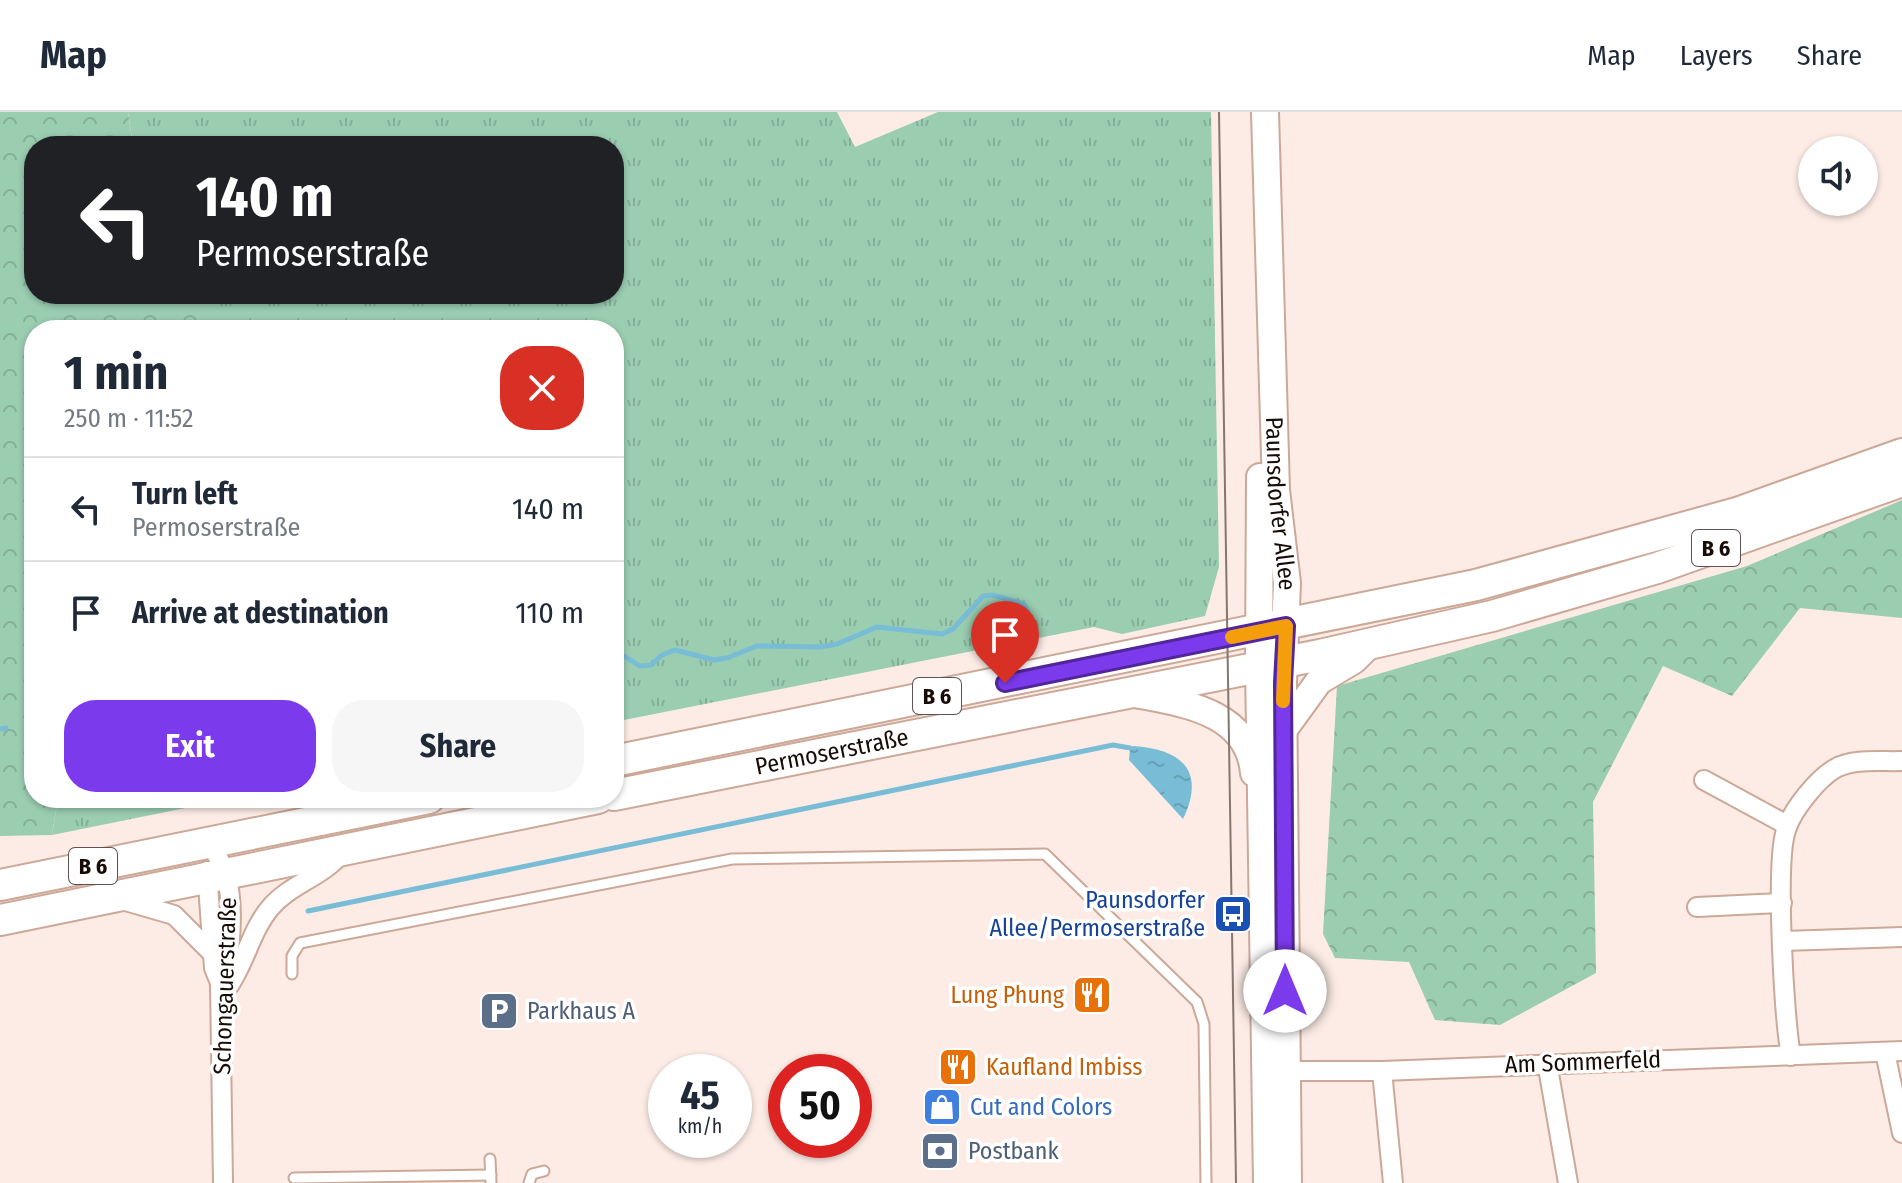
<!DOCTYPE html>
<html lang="en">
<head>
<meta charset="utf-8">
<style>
	body { margin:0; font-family:"Fira Sans Condensed",sans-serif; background:#f6f6f7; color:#1f2937; height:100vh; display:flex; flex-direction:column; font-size:30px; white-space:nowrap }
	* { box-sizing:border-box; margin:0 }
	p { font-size:26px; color:#747a83 }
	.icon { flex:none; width:44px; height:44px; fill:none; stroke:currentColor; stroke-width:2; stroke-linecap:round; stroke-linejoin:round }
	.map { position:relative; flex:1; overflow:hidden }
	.details { position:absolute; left:24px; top:208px; width:600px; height:488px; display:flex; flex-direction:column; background:#fff; border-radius:32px; box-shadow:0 2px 6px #0004 }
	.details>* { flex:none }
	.banner { position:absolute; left:24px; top:24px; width:600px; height:168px; border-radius:32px; box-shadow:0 2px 6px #0004; background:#202124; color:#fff; overflow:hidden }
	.tools { position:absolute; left:1798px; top:24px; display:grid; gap:16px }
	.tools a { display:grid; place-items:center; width:80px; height:80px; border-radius:50%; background:#fff; box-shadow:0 2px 6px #0004; font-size:40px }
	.speed { position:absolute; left:648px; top:942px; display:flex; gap:16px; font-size:40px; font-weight:700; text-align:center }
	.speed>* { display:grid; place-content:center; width:104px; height:104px; border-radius:50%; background:#fff; box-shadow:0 2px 6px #0004; line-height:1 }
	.speed small { font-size:20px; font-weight:400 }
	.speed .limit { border:12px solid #d22; background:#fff; color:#111 }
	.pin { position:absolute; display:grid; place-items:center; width:68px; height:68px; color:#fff; margin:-82px -34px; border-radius:50% 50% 50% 0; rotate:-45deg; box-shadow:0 0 8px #0007 }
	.pin .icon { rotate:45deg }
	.me { position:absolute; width:88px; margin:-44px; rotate:0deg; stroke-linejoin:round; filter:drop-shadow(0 0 6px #0008) }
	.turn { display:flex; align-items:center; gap:28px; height:168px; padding:0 40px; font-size:36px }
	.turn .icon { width:104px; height:104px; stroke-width:2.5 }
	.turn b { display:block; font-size:56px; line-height:68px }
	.round { display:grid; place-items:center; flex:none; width:84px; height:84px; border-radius:32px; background:#f6f6f7 }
	.summary { display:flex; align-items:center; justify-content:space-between; height:136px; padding:0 40px }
	h1 { font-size:48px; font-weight:700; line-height:60px }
	.button { display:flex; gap:16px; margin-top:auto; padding:16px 40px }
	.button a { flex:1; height:92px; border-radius:32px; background:#7c3aed; color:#fff; font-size:32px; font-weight:700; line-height:92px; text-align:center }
	.button a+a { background:#f6f6f7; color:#1f2937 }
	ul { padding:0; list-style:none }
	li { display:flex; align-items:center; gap:24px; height:104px; padding:0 40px; border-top:2px solid #e0e1e3 }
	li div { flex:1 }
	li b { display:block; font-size:30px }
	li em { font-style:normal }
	header { display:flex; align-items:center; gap:48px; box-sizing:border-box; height:112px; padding:0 40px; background:#fff; border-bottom:2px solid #e0e1e3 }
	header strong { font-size:38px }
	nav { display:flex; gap:44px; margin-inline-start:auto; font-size:28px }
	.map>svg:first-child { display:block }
	.grass { fill:url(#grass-tufts) }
	.forest { fill:url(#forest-crowns) }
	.water { fill:url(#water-ripples) }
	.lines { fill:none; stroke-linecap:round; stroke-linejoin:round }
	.stream { stroke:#78bcd6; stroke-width:5 }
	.lane-casing { stroke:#cca898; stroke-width:13 }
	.street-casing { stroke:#cca898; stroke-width:22 }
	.secondary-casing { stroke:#cca898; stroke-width:30 }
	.primary-casing { stroke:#cca898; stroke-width:34 }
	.lane { stroke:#fff; stroke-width:9 }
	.street { stroke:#fff; stroke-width:18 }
	.secondary { stroke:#fff; stroke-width:26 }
	.primary { stroke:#fff; stroke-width:30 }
	.tram { stroke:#847670; stroke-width:2 }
	.route-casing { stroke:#51269a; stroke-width:20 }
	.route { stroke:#7c3aed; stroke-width:14 }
	.slow { stroke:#f59e0b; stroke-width:14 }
	.labels { text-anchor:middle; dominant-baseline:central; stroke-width:7; stroke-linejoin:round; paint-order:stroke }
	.shield { fill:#fff; stroke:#5d5451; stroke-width:2 }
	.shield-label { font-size:22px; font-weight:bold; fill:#170b06 }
	.street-label { font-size:24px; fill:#170b06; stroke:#fff }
	.transit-label { font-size:24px; fill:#164399; stroke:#fff; text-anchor:end }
	.food-label { font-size:24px; fill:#c56008; stroke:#fff; text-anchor:end }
	.service-label { font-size:24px; fill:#4e5e75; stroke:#fff; text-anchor:start }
	.shop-label { font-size:24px; fill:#366cbe; stroke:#fff; text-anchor:start }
</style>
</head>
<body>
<header>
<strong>Map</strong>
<nav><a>Map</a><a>Layers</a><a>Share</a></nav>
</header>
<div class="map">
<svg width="1902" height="1071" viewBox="0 0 1902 1071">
	<defs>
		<pattern id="grass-tufts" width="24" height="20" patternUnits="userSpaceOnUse" patternTransform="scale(2)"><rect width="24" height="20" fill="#9bcdb1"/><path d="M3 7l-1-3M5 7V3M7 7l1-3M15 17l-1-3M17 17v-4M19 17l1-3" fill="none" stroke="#85af97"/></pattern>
		<pattern id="forest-crowns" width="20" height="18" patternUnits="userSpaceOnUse" patternTransform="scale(2)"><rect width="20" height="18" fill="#9bcdb1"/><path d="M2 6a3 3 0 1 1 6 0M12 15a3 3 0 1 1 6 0" fill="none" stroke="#85af97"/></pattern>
		<pattern id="water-ripples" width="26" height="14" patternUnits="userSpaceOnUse" patternTransform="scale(2)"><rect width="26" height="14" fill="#78bcd6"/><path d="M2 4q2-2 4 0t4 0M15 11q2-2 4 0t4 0" fill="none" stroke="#67a0b6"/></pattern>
	</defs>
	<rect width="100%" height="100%" fill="#fcece5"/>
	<g class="grass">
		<polygon points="128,0 837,0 855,35 938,0 1211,0 1219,455 1205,504 1122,522 1094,515 614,610 614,218 216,218 216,182 614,182 614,34 133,34"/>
		<polygon points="58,686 235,686 52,723"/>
	</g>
	<g class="forest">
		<polygon points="0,0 128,0 133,34 34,34 34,182 216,182 216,218 34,218 34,686 58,686 52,723 0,724"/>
		<polygon points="1902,388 1902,506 1800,496 1732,584 1663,554 1593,690 1596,861 1500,913 1435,908 1409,850 1335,846 1323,822 1337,574 1747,454"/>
	</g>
	<path class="water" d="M 1133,634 C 1182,637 1206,659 1183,707 L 1129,648 L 1130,636 Z"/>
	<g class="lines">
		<g class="stream">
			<polyline points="614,546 624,544 640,554 651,553 662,543 675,538 714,548 727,546 757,534 820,535 837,532 877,515 942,522 953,517 983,484 993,483 1024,492 1030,504 1030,525"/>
			<polyline points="0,617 6,616"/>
			<polyline points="308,799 1113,633 1130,636"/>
		</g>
		<defs>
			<g id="lane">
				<polyline points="292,862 292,844 300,831 732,747 1045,742 1197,890 1204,912 1206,1071"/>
				<polyline points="490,1047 491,1071"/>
				<polyline points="294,1066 491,1063"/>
				<polyline points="529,1071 532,1062 544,1059"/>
			</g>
			<g id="street">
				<polyline points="1704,668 1787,713"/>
				<path d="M 210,730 C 215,741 223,752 226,764 C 234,790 232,848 220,871 L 223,1071"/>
				<polyline points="207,759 214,856 220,871"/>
				<polyline points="122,788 174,803 212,841"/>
				<polyline points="1697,795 1782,791"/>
				<polyline points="1784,829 1902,825"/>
				<path d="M 226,878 C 245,853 250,820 270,796 C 289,773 321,765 340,743"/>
				<polyline points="1885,940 1902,1021"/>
				<path d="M 1791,944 C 1784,906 1775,751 1786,718 C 1792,698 1818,666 1836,656 C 1854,646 1882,650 1902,649"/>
				<polyline points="1547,950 1568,1071"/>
				<polyline points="1276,959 1382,959 1902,939"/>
				<polyline points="1382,959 1393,1071"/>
			</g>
			<g id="secondary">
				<path id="s1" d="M 1265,0 L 1276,378 L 1287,471 L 1283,571 L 1288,1071"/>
				<polyline points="1260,365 1259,554 1267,1071"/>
				<path d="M 1135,582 C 1182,591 1249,599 1254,661"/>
				<polyline points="1285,616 1319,569 1354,548 1370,532"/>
			</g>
			<g id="primary">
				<polyline points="614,649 1476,473 1737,401 1902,342"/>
				<path id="s2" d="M 614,683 L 1320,543 L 1492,504 L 1657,456 L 1902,369"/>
				<polyline points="0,773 429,686"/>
				<polyline points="0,808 598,686"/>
			</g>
		</defs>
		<use href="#lane" class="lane-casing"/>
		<use href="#street" class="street-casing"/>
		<use href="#secondary" class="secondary-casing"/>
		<use href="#primary" class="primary-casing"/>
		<use href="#lane" class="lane"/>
		<use href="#street" class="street"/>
		<use href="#secondary" class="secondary"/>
		<use href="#primary" class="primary"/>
		<polyline class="tram" points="1219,0 1236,1071"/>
	</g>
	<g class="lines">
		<defs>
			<polyline id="route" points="1005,571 1286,514 1283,571 1285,879"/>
		</defs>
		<use href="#route" class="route-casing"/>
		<use href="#route" class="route"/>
		<polyline class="slow" points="1232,525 1286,514 1283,589"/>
	</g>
	<defs>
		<symbol id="bus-square" viewBox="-11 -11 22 22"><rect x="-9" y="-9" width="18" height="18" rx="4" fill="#1a4fb4" stroke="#fff"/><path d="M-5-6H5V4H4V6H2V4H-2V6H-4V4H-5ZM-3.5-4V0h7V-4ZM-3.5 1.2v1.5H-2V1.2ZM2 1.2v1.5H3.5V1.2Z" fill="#fff"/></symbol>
		<symbol id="restaurant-square" viewBox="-11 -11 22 22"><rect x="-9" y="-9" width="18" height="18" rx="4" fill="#e8710a" stroke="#fff"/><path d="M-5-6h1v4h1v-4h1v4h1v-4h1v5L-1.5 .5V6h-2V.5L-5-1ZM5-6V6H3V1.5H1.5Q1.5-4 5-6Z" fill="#fff"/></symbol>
		<symbol id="parking-square" viewBox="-11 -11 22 22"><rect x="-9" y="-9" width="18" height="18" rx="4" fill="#5c6f8a" stroke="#fff"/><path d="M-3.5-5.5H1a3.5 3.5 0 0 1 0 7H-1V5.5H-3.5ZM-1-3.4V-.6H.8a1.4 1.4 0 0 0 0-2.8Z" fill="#fff"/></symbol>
		<symbol id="shop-square" viewBox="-11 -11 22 22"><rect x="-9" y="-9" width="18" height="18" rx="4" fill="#3f7fe0" stroke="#fff"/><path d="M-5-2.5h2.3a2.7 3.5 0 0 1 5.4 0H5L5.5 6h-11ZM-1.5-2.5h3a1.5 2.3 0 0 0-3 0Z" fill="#fff"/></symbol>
		<symbol id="bank-square" viewBox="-11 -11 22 22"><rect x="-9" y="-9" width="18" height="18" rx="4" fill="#5c6f8a" stroke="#fff"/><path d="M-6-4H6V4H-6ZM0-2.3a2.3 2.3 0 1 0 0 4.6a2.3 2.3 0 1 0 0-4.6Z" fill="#fff"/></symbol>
	</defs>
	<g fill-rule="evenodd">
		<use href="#bus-square" x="1211" y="780" width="44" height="44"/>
		<use href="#restaurant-square" x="1070" y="861" width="44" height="44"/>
		<use href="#parking-square" x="477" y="877" width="44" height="44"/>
		<use href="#restaurant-square" x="936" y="933" width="44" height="44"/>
		<use href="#shop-square" x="920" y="973" width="44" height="44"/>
		<use href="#bank-square" x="918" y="1017" width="44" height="44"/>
	</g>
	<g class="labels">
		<g class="shield">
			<rect x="1692" y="418" width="48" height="36" rx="6"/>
			<rect x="913" y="566" width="48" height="36" rx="6"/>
			<rect x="69" y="736" width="48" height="36" rx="6"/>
		</g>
		<g class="shield-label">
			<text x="1716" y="436">B 6</text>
			<text x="937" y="584">B 6</text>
			<text x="93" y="754">B 6</text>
		</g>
		<g class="street-label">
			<text stroke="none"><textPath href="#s1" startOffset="392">Paunsdorfer Allee</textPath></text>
			<text stroke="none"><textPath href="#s2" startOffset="222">Permoserstraße</textPath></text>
			<text transform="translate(225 874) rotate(-88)">Schongauerstraße</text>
			<text transform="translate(1583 950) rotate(-2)">Am Sommerfeld</text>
		</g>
		<g class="transit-label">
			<text x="1205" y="788">Paunsdorfer<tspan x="1205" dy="28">Allee/Permoserstraße</tspan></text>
		</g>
		<g class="food-label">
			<text x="1064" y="883">Lung Phung</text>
			<text x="986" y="955" text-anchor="start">Kaufland Imbiss</text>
		</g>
		<g class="service-label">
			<text x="527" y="899">Parkhaus A</text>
			<text x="968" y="1039">Postbank</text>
		</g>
		<g class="shop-label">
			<text x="970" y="995">Cut and Colors</text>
		</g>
	</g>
</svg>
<div class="tools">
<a><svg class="icon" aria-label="sound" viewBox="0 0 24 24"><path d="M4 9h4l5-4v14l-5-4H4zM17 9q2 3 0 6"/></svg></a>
</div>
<div class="speed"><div>45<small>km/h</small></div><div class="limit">50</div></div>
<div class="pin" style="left:1005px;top:571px;background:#d93025"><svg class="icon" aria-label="arrive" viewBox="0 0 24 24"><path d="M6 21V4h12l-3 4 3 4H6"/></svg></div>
<svg class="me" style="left:1285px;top:879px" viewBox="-20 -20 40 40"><circle r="19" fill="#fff"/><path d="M0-13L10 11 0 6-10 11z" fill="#7c3aed"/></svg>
<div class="banner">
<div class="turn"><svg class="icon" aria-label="left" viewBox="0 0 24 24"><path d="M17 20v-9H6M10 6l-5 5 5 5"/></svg><div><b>140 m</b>Permoserstraße</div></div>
</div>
<section class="details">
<div class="summary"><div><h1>1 min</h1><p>250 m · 11:52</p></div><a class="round" style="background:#d93025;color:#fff"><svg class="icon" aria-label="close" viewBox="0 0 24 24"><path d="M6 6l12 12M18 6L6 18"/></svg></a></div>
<ul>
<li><svg class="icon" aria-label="left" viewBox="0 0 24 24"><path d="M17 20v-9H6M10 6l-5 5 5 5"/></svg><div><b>Turn left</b><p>Permoserstraße</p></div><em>140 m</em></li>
<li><svg class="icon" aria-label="arrive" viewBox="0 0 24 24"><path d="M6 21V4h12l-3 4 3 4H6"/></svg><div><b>Arrive at destination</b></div><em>110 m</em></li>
</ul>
<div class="button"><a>Exit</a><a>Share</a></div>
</section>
</div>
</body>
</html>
